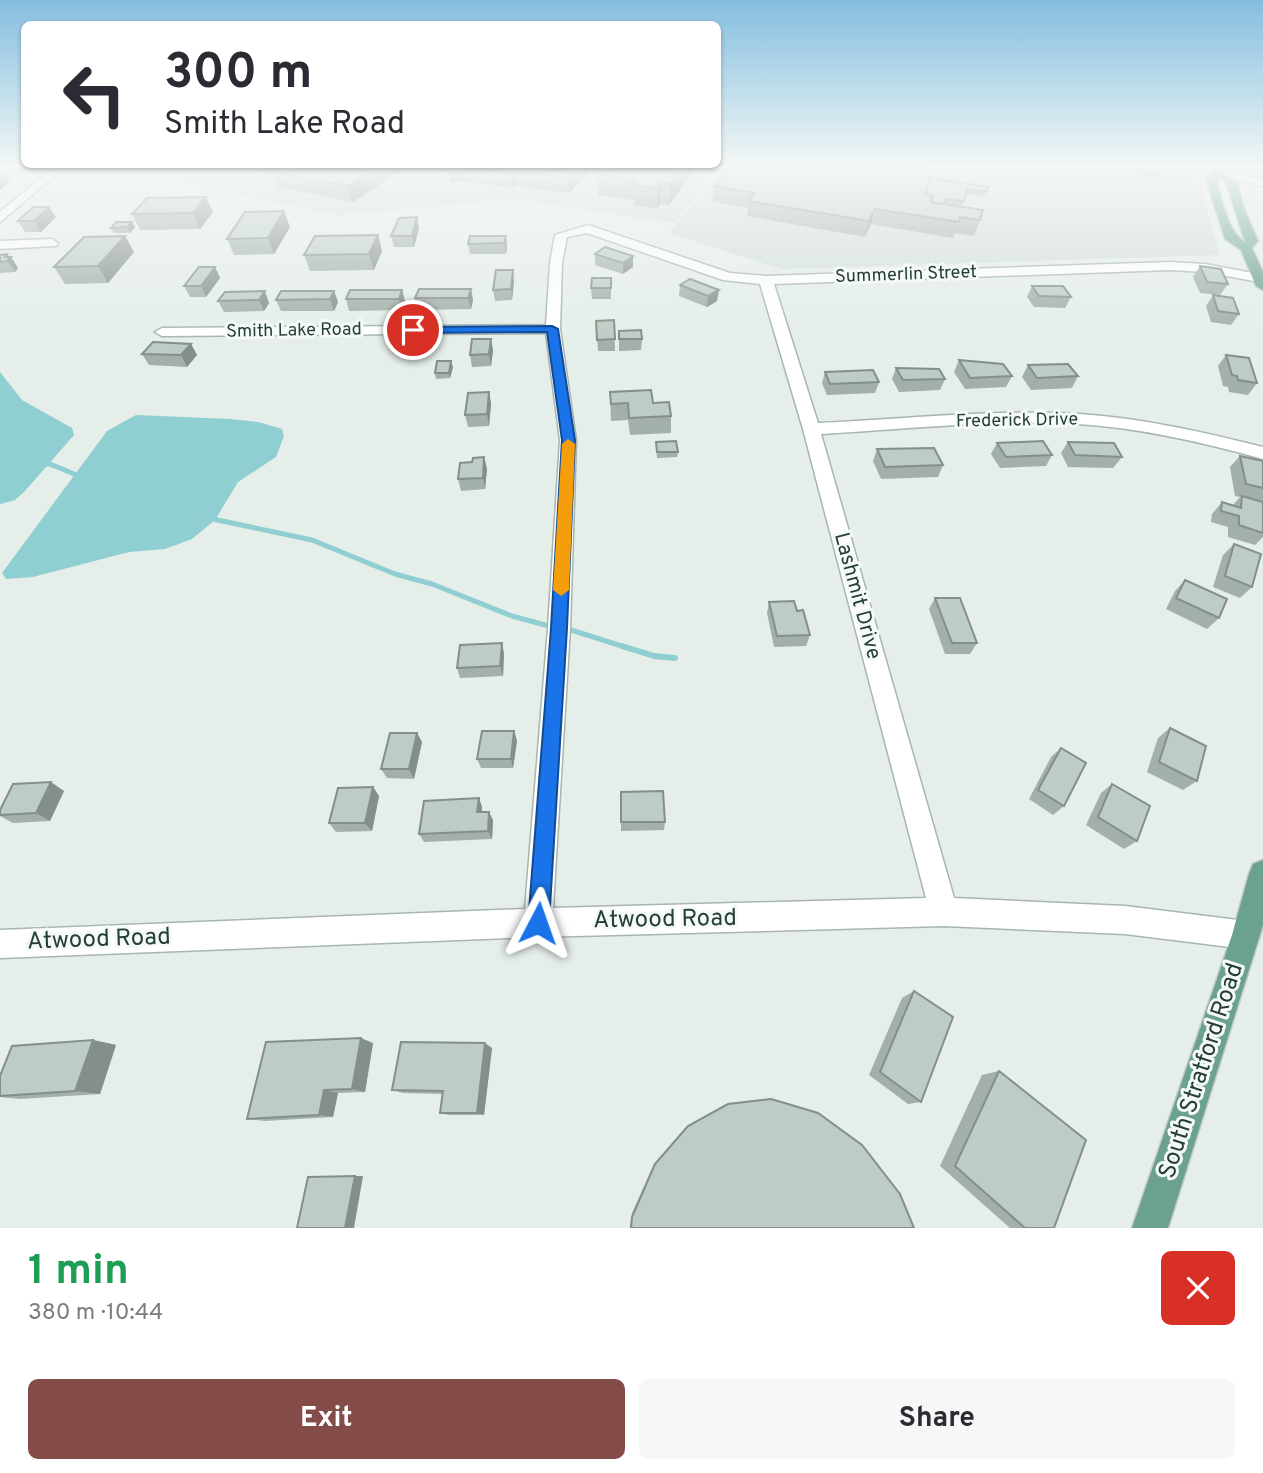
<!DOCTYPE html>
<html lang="en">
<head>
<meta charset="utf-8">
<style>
	body { margin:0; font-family:Overpass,sans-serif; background:#f7f7f7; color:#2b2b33; height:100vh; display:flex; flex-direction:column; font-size:26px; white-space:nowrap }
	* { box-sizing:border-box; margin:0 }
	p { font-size:23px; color:#7c7c81 }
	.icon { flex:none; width:38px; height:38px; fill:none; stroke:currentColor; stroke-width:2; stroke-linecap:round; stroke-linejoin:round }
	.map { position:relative; height:1228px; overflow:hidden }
	.panel { display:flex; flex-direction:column; background:#fff; flex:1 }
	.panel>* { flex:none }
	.hud { position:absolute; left:21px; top:21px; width:700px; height:147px; border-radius:10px; box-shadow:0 2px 5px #0004; background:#fff; color:#2b2b33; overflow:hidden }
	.pin { position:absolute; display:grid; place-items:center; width:60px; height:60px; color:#fff; margin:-30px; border:4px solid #fff; border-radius:50%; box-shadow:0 2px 7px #0007 }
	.me { position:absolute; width:77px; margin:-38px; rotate:4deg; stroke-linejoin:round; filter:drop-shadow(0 0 5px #0008) }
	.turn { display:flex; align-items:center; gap:24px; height:147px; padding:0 28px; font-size:32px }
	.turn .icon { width:91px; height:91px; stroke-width:2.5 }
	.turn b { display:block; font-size:49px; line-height:60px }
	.round { display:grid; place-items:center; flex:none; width:74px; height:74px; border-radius:10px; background:#f7f7f7 }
	.overview { display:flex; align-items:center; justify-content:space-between; height:119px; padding:0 28px }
	h1 { font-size:42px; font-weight:700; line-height:52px; color:#1e9e55 }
	.action { display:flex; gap:14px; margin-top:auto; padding:14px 28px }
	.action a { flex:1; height:80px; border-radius:10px; background:#834c49; color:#fff; font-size:28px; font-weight:700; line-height:80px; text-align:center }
	.action a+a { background:#f7f7f7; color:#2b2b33 }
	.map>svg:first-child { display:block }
	.built { fill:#d3ded8 }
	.water { fill:#8fced1 }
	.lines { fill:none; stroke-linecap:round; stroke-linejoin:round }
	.stream-far1 { stroke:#8fced1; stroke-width:5 }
	.stream { stroke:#8fced1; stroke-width:6 }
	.street-casing { stroke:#a7b6af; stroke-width:3 }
	.secondary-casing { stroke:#a4b9af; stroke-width:3 }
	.primary-casing { stroke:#c2c9c6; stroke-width:3 }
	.street { fill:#fff; fill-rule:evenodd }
	.secondary { fill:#fff; fill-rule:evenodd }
	.primary { fill:#6ba28d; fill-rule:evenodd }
	.wall { fill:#a3afa9 }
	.shaded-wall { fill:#848f89 }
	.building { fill:#bdccc4; stroke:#848f89; stroke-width:2 }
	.route { fill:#1a73e8; stroke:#114b97; stroke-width:2 }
	.slow { fill:#f59e0b }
	.labels { text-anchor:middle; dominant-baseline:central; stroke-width:6; stroke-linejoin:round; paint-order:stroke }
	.far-street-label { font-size:18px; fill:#243f35; stroke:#f6faf7 }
	.street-label { font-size:21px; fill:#243f35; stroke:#f6faf7 }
	.near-street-label { font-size:24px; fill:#243f35; stroke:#f6faf7 }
</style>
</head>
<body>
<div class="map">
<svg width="1263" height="1228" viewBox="0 0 1263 1228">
	<rect width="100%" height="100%" fill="#e5eee9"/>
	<g class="built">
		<polygon points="175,167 722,167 674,223 514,199 337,215 165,179"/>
		<polygon points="726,167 1157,167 1196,175 1220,255 782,269 668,233"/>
	</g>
	<g class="water">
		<polygon points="0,372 22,400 72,428 74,435 24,492 15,500 0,504"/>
		<polygon points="136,415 230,419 258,422 282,429 284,436 276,457 238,482 215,520 192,539 165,549 129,552 33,577 6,579 2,573 107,431"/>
	</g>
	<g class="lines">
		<g class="stream-far1">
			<polyline points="43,464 50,464 79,476"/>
			<polyline points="208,518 312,540 395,574 432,584 512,616 545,625"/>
			<polyline points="571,630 628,648"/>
		</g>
		<polyline class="stream" points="622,646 654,656 675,658"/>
		<defs>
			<g id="street">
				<polygon points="54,167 65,167 0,222 0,212"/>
				<path d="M 588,225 L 730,273 L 766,276 L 1170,262 L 1205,264 L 1263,275 L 1263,281 L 1259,282 L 1205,272 L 1170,270 L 774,284 L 818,423 C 904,419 992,409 1079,414 C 1142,418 1203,432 1263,447 L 1263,459 C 1202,442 1141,428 1078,424 C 993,419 906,429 821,434 L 954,898 L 1125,906 L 1246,921 L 1256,925 L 1260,935 L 1256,945 L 1246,949 L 1125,934 L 944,926 L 538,937 L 0,958 L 0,930 L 525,909 L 548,628 L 560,440 L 546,333 L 162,336 L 155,332 L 162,328 L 546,325 L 550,263 L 555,235 ZM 587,233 L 723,280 L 760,284 L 803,429 L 926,898 L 553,908 L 570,628 L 576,440 L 560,329 L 562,263 L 567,237 Z"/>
				<polygon points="52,239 58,243 56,246 0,249 0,241"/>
			</g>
			<polygon id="secondary" points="1182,167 1202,167 1263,180 1263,186"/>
			<g id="primary">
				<path d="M 1211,167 L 1221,167 L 1223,172 L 1236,180 L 1244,208 L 1258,241 L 1252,248 L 1263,272 L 1263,290 L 1256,286 L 1241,250 L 1225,239 L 1206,180 L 1213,173 ZM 1220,179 L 1226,182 L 1245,242 C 1227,231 1222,200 1217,181 Z"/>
				<polygon points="1263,860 1263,925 1168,1228 1132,1228 1232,935 1249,874 1253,864"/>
			</g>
		</defs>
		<use href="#street" class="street-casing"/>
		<use href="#secondary" class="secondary-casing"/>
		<use href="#primary" class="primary-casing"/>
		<use href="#street" class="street"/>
		<use href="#secondary" class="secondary"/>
		<use href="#primary" class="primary"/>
	</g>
	<g class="wall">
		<polygon points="1,167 29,167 20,174 6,174"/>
		<polygon points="235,167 406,167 353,202 278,187 273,174"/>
		<polygon points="419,167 593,167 569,193 515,186 512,188 462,181 451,182 449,172 420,168"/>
		<polygon points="1118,167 1167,167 1160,179 1117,170"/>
		<polygon points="934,168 931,178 988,187 984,197 966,194 962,206 944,204 980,220 974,236 955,233 953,238 871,224 865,237 747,216 748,208 712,201 714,186"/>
		<polygon points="597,174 690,175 669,205 660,204 657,209 634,205 634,200 598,195"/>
		<polygon points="213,212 200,229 140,230 132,214"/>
		<polygon points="56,217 41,232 25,232 18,221"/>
		<polygon points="417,217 419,228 414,247 394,247 391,236"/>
		<polygon points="135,227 130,233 114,233 111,228"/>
		<polygon points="290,227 274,254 234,255 227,239"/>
		<polygon points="378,235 382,251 374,270 310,271 304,255"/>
		<polygon points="506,236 507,247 506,254 470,254 468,244"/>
		<polygon points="134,252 108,283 65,284 54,267"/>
		<polygon points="0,254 11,257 18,268 15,272 0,273"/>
		<polygon points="595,254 633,256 633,267 623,274 595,265"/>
		<polygon points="1200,266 1228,284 1220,295 1200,293 1193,277"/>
		<polygon points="215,267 220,278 206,297 190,297 184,286"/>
		<polygon points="611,278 611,299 592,299 591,288"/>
		<polygon points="690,279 717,301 707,307 679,296 680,285"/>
		<polygon points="514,281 512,300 495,301 493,290"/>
		<polygon points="1032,286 1071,297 1065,308 1034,307 1027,297"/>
		<polygon points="471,289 473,300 471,309 418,310 415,298"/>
		<polygon points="402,290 405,301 402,310 349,311 346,299"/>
		<polygon points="334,291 338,302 334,311 281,311 276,300"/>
		<polygon points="225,292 269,303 264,311 224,312 218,301"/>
		<polygon points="1213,295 1239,314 1231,325 1211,322 1206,306"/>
		<polygon points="614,320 615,351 598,351 596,321"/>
		<polygon points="619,331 642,339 641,350 619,351"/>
		<polygon points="191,344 197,355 187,367 149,365 142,354"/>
		<polygon points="493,350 491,366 472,367 470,355"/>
		<polygon points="1226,355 1257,383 1248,395 1229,392 1228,387 1223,386 1218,366"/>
		<polygon points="959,360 1012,376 1006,387 965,389 954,372"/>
		<polygon points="1028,365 1078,376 1072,388 1031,390 1022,377"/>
		<polygon points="453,367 450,378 436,379 435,373"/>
		<polygon points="896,368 945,379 940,390 899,392 892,379"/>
		<polygon points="825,372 879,382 875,393 827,395 822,383"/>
		<polygon points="489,392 491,404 489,426 468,427 465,415"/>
		<polygon points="610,392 653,403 671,416 671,433 630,435 628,420 611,421"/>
		<polygon points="656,442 678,452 677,457 657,458"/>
		<polygon points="1068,442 1122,457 1113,468 1068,467 1061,453"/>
		<polygon points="997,443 1052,455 1046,466 1000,468 991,454"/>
		<polygon points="877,449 943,465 938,477 881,479 873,461"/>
		<polygon points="1240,456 1263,461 1263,500 1262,502 1263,502 1263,537 1255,545 1228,537 1228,527 1211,522 1212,514 1222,502 1233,505 1240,497 1235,496 1230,467"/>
		<polygon points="484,457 487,469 485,489 461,491 458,479 472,462"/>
		<polygon points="1234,544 1252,587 1240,598 1213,587 1223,555"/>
		<polygon points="1185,580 1219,618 1207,629 1166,609 1175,591"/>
		<polygon points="935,598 977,643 970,654 945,654 929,609"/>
		<polygon points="769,602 797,611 810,635 806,646 774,647 767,613"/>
		<polygon points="504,653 503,676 460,678 457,668"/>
		<polygon points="1170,728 1197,781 1183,790 1147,772 1158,738"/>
		<polygon points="514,731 517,741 513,768 481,768 477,759"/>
		<polygon points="417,733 422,742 414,779 387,778 381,769"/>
		<polygon points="1061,748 1064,806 1053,815 1029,799 1051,757"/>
		<polygon points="1112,784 1137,841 1124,849 1086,825 1101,793"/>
		<polygon points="373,787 379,796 372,831 336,832 329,823"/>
		<polygon points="64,791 50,821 13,823 0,816 0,810"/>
		<polygon points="621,792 665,822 664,830 621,831"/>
		<polygon points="479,798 482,807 482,812 493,820 492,839 424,842 419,834"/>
		<polygon points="914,991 921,1102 908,1104 869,1075 902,998"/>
		<polygon points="93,1040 116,1045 100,1094 20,1099 0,1097 0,1076"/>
		<polygon points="373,1043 365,1092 338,1093 333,1117 265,1121 247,1119"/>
		<polygon points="492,1048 484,1115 449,1115 440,1113 443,1094 403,1093 392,1090"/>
		<polygon points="999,1071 1054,1228 1010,1228 940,1166 982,1075"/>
		<polygon points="728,1104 914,1228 630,1228 632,1213 654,1164 685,1128"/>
	</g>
	<g class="shaded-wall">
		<polygon points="15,167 29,167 20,174"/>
		<polygon points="379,167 406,167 353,202 348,186"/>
		<polygon points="448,167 460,167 462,181 451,182"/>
		<polygon points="578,167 593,167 569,193 568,178"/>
		<polygon points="683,167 690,167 690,175 669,205 670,184"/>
		<polygon points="513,171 515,186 512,188 510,173"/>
		<polygon points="3,172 10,182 0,190 0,175"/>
		<polygon points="661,183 660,204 657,209 658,188"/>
		<polygon points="206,197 213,212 200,229 193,213"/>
		<polygon points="49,207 56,217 41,232 34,221"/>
		<polygon points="875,209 871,224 865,237 869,221"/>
		<polygon points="284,211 290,227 274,254 268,238"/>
		<polygon points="417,217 419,228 414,247 412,236"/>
		<polygon points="132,222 135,227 130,233 127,227"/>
		<polygon points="378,235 382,251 374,270 369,254"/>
		<polygon points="125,236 134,252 108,283 98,266"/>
		<polygon points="506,236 507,247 506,254 504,243"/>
		<polygon points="7,254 10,258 11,257 18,268 15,272 5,257"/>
		<polygon points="633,256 633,267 623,274 623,263"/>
		<polygon points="215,267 220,278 206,297 201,286"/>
		<polygon points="513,270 514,281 512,300 511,289"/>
		<polygon points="471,289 473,300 471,309 468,298"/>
		<polygon points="402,290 405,301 402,310 399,299"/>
		<polygon points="719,290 717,301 707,307 708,296"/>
		<polygon points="265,291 269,303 264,311 259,300"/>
		<polygon points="334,291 338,302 334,311 330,299"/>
		<polygon points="491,339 493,350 491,366 489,354"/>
		<polygon points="191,344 197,355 187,367 181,355"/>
		<polygon points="451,361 453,367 450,378 449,373"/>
		<polygon points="489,392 491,404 489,426 487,414"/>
		<polygon points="484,457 487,469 485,489 483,478"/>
		<polygon points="502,643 504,653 503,676 500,666"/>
		<polygon points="514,731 517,741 513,768 511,759"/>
		<polygon points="417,733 422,742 414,779 409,769"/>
		<polygon points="51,782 64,791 50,821 36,813"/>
		<polygon points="373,787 379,796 372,831 365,823"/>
		<polygon points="479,798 482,807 481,821 477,812"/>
		<polygon points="489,812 493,820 492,839 488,831"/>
		<polygon points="361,1038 373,1043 365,1092 352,1089"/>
		<polygon points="93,1040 116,1045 100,1094 75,1091"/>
		<polygon points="485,1043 492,1048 484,1115 477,1113"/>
		<polygon points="324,1090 338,1093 333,1117 319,1115"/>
		<polygon points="355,1176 363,1176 354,1228 345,1228"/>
	</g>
	<g class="building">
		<polygon points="281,167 379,167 348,186 272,172"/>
		<polygon points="468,167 578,167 568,178 513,171 510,173"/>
		<polygon points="604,167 683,167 670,184 661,183 658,188 634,185 636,180 597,174"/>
		<polygon points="730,167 925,167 934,168 925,194 933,196 931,202 983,210 980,220 960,217 959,222 875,209 869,221 749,201 755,193 714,186"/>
		<polygon points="931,178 988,187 986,192 967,189 964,201 946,199 944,204 931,202 933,196 925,194"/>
		<polygon points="206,197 193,213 132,214 147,198"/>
		<polygon points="33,207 49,207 34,221 18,221"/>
		<polygon points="284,211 268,238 227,239 245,212"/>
		<polygon points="417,217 412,236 391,236 399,218"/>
		<polygon points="116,222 132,222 127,227 111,228"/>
		<polygon points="378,235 369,254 304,255 315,236"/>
		<polygon points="125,236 98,266 54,267 84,237"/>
		<polygon points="470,236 506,236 504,243 468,244"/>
		<polygon points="605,247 633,256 623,263 595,254"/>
		<polygon points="7,254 5,257 11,257 7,261 0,262 0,255"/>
		<polygon points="1200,266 1221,269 1228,284 1207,282"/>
		<polygon points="199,267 215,267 201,286 184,286"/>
		<polygon points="496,270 513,270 511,289 493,290"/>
		<polygon points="592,278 611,278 611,288 591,288"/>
		<polygon points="690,279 719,290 708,296 680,285"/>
		<polygon points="1032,286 1063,286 1071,297 1039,296"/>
		<polygon points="419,289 471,289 468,298 415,298"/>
		<polygon points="350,290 402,290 399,299 346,299"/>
		<polygon points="265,291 259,300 218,301 225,292"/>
		<polygon points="281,291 334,291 330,299 276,300"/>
		<polygon points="1213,295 1233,298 1239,314 1218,311"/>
		<polygon points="614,320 615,339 597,340 596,321"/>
		<polygon points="641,330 642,339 619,339 619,331"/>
		<polygon points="472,339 491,339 489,354 470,355"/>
		<polygon points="153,342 191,344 181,355 142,354"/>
		<polygon points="1226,355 1249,358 1257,383 1238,380 1237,376 1232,375"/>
		<polygon points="959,360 1003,364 1012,376 970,378"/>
		<polygon points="437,361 451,361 449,373 435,373"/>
		<polygon points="1068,364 1078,376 1037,378 1028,365"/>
		<polygon points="896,368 939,369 945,379 903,380"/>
		<polygon points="873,370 879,382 830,384 825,372"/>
		<polygon points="651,390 653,403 669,402 671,416 629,418 628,403 611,404 610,392"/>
		<polygon points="489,392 487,414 465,415 468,393"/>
		<polygon points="676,441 678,452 657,452 656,442"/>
		<polygon points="1043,441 1052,455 1006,457 997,443"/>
		<polygon points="1068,442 1114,443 1122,457 1075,455"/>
		<polygon points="934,448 943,465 885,467 877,449"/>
		<polygon points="1240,456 1263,461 1263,488 1246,484"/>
		<polygon points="484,457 483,478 458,479 460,463 472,462 473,458"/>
		<polygon points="1242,496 1263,502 1263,533 1239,525 1239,516 1221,511 1222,502 1241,508"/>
		<polygon points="1234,544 1261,554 1252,587 1225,576"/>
		<polygon points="1185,580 1227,599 1219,618 1176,598"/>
		<polygon points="935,598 960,598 977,643 952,643"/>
		<polygon points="794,601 797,611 803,610 810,635 777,636 769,602"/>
		<polygon points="502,643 500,666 457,668 460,645"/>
		<polygon points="1170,728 1206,746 1197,781 1159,762"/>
		<polygon points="482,731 514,731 511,759 477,759"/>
		<polygon points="390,733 417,733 409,769 381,769"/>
		<polygon points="1061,748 1086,763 1064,806 1038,790"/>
		<polygon points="51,782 36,813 0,815 0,810 13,784"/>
		<polygon points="1112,784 1150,806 1137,841 1098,817"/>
		<polygon points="373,787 365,823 329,823 338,788"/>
		<polygon points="663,791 665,822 621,822 621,792"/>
		<polygon points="479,798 477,812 489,812 488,831 419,834 424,801"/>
		<polygon points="914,991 953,1017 921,1102 880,1072"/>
		<polygon points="361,1038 352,1089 324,1090 319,1115 247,1119 266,1042"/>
		<polygon points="93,1040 75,1091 0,1096 0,1076 12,1046"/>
		<polygon points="401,1042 485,1043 477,1113 440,1113 443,1091 392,1090"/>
		<polygon points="999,1071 1086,1140 1054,1228 1025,1228 955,1166"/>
		<polygon points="771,1099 818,1113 862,1145 900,1194 914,1228 631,1228 632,1217 655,1164 688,1126 728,1104"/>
		<polygon points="355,1176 345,1228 297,1228 308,1177"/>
	</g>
	<linearGradient id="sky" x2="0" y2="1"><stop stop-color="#84bedf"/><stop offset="0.49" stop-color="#f3f7f5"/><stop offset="1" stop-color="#f3f7f5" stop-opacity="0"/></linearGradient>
	<rect width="1263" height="339" fill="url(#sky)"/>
	<polygon class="route" points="552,326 558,329 575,440 567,628 549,923 546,931 538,934 531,931 528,923 551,628 562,440 547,332 413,333 408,330 413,327"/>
	<polygon class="slow" points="568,439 575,444 569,590 561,596 553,590 562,444"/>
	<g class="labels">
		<g class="far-street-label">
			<text transform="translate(906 275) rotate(-2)">Summerlin Street</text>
			<text transform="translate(294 331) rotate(-1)">Smith Lake Road</text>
			<text transform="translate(1017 421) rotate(-1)">Frederick Drive</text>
		</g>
		<g class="street-label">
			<text transform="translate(857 596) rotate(75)">Lashmit Drive</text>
		</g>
		<g class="near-street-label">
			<text transform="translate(665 920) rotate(-1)">Atwood Road</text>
			<text transform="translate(99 940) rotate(-2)">Atwood Road</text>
			<text transform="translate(1202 1071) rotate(-72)">South Stratford Road</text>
		</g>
	</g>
</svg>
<div class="pin" style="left:413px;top:330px;background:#d93025"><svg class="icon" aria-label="arrive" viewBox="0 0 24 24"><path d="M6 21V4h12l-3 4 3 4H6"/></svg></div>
<svg class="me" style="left:538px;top:923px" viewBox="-20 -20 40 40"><path d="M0-17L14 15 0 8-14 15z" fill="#1a73e8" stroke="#fff" stroke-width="4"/></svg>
<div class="hud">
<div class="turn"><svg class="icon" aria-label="left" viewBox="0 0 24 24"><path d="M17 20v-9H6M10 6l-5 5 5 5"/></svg><div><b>300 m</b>Smith Lake Road</div></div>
</div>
</div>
<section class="panel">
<div class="overview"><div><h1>1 min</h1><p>380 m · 10:44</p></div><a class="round" style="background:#d93025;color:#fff"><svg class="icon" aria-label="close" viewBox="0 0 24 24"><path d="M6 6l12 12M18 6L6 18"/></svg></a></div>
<div class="action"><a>Exit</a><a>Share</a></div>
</section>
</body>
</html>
